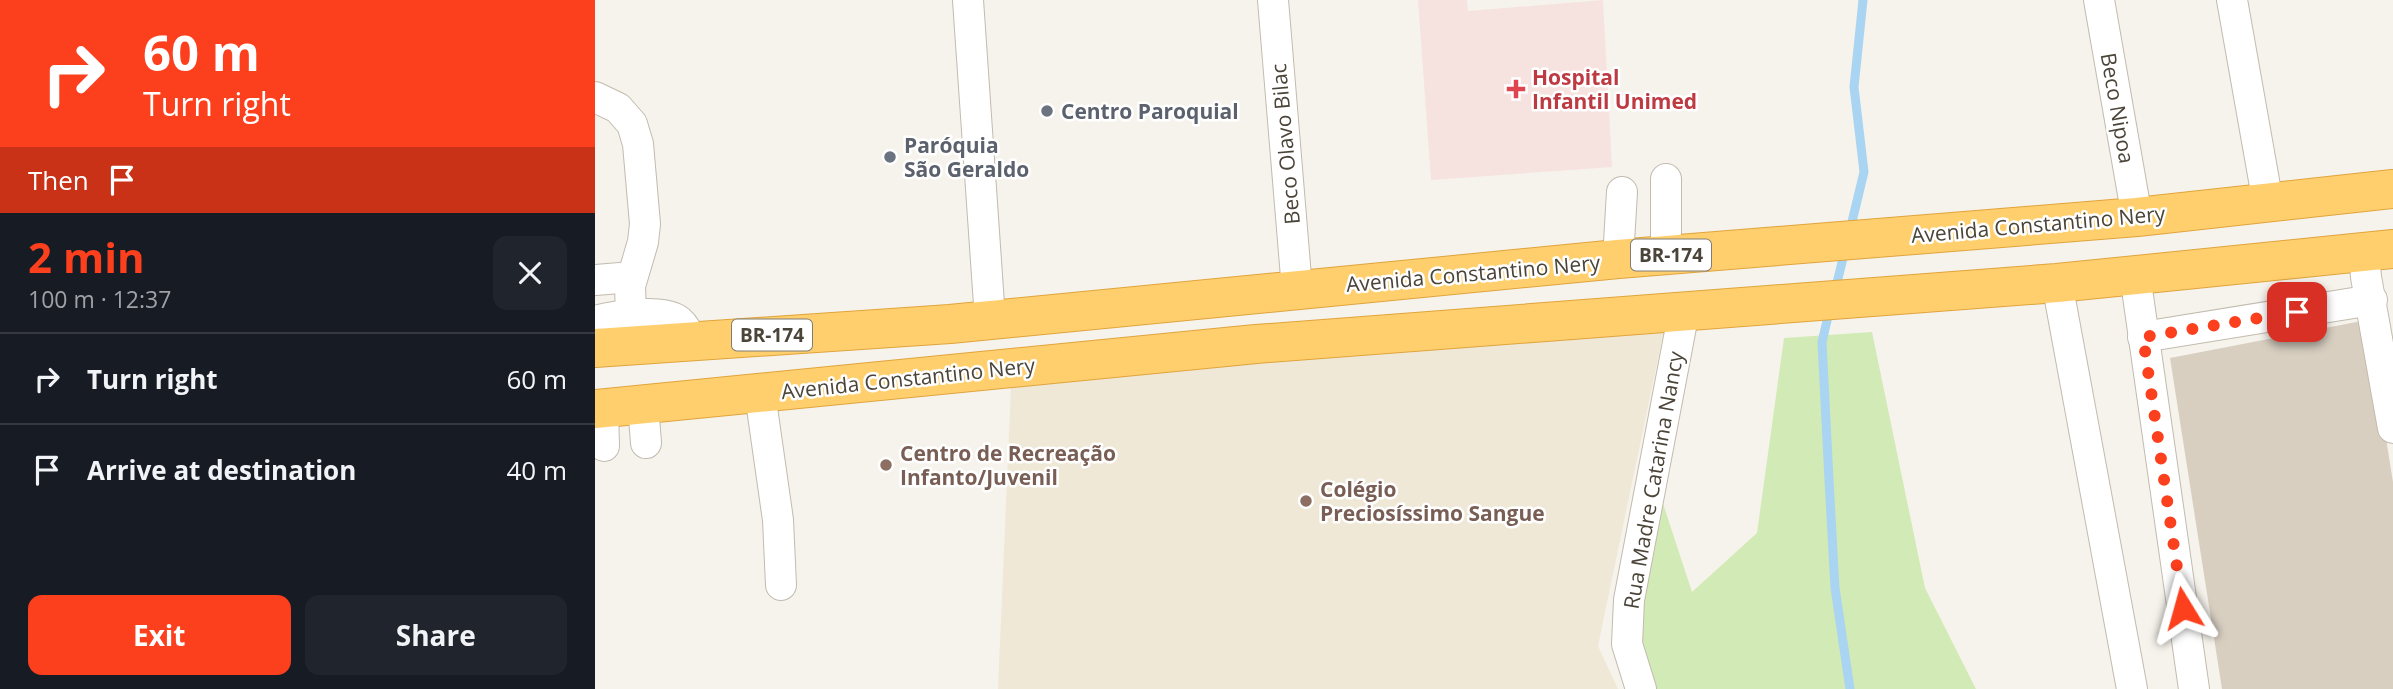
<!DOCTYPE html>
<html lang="en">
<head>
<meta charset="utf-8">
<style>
	body { margin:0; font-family:"Open Sans",sans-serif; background:#20242c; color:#f1f3f6; height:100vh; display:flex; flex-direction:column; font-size:26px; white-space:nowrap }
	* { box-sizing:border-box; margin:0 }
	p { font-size:23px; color:#9ea1a6 }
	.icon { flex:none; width:38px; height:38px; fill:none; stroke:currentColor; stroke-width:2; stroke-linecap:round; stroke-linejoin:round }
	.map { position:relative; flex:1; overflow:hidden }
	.sheet { display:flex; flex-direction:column; background:#171b24; width:595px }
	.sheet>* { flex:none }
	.hud { background:#fc3f1d; color:#fff; overflow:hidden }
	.pin { position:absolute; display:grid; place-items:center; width:60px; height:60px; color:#fff; margin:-30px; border-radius:14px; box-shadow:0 4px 10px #0006 }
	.me { position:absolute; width:77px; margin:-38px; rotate:352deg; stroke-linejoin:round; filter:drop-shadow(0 0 5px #0008) }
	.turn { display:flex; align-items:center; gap:24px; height:147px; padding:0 28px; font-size:32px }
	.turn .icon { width:91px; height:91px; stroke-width:2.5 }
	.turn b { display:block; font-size:49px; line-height:60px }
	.then { display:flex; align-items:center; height:66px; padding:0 28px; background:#0003; gap:14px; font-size:26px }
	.round { display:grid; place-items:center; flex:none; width:74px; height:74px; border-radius:14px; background:#20242c }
	.summary { display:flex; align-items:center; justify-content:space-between; height:119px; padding:0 28px }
	h1 { font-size:42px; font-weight:700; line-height:52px; color:#fc3f1d }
	.button { display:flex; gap:14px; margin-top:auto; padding:14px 28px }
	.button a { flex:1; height:80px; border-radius:14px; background:#fc3f1d; color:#fff; font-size:28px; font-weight:700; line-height:80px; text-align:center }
	.button a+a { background:#20242c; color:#f1f3f6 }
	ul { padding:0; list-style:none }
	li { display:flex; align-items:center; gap:21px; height:91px; padding:0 28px; border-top:2px solid #363941 }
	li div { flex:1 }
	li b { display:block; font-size:26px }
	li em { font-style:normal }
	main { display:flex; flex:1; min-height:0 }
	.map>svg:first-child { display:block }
	.education { fill:#efe8d6 }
	.medical { fill:#f6e3e0 }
	.green { fill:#d2eab5 }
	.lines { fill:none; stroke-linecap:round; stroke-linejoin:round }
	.stream { stroke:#a9d4f2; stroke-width:9 }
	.building { fill:#d8cfc1 }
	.minor-casing { stroke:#c2bbae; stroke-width:32 }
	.highway-casing { stroke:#e0a43c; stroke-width:40 }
	.minor { stroke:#fff; stroke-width:30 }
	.highway { stroke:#ffcf6e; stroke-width:38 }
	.route { stroke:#fc3f1d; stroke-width:12; stroke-dasharray:0 21.6 }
	.health-dot { fill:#e0444e; stroke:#fff; stroke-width:2.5 }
	.worship-dot { fill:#6b7280; stroke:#fff; stroke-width:2.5 }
	.education-dot { fill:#8d6e63; stroke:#fff; stroke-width:2.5 }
	.labels { text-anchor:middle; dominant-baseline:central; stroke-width:5; stroke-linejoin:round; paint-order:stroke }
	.shield { fill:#fff; stroke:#817c74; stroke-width:2 }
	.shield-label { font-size:19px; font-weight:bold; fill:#4b4439 }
	.health-label { font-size:21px; font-weight:bold; fill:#be3a42; stroke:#fff; text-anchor:start }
	.street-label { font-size:21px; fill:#4b4439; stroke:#fff }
	.worship-label { font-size:21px; font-weight:bold; fill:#5b616d; stroke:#fff; text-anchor:start }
	.education-label { font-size:21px; font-weight:bold; fill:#785e54; stroke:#fff; text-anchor:start }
</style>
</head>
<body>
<main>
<section class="sheet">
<div class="hud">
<div class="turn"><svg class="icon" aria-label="right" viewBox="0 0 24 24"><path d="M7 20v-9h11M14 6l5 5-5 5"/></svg><div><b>60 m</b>Turn right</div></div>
<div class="then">Then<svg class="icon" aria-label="arrive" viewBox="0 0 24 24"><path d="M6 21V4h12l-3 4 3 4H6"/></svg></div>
</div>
<div class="summary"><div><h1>2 min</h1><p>100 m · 12:37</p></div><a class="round"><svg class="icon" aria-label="close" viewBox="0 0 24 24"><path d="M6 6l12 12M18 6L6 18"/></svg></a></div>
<ul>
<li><svg class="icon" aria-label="right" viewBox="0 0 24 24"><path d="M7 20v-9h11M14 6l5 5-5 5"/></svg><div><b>Turn right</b></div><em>60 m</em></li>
<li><svg class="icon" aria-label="arrive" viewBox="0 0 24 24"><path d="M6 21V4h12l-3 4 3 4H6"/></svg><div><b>Arrive at destination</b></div><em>40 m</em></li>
</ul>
<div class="button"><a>Exit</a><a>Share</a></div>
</section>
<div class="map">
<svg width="1798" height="689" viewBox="0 0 1798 689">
	<rect width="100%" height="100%" fill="#f6f3ec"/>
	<polygon class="education" points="1070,325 1003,646 1023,689 403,689 416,387"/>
	<polygon class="medical" points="823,0 872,0 873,11 1008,0 1017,167 836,180"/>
	<polygon class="green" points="1277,332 1330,588 1381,689 1051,689 1032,644 1058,473 1097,592 1162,533 1189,338"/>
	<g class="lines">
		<g class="stream">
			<polyline points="1255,230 1269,172 1259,87 1268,0"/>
			<polyline points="1240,291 1250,250"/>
			<polyline points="1235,308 1227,342 1234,480 1240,588 1255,689"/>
		</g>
	</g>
	<polygon class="building" points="1772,320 1798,482 1798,689 1627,689 1575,358"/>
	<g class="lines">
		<defs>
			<g id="minor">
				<polyline points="373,0 395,319"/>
				<polyline points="678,0 702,289"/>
				<polyline points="1504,0 1542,217"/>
				<polyline points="1637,0 1673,203"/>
				<polyline points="0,97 23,108 37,124 43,144 50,224 48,242 35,286 36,316"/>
				<polyline points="1769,252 1771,277 1798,428"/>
				<polyline points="1071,256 1071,179"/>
				<polyline points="1023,259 1027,192"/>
				<polyline points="1540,275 1599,689"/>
				<polyline points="0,280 37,277"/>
				<polyline points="1462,283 1537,689"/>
				<path d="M 0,321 C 19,316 69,308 84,321 C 90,326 93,333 96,340"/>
				<polyline points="1548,337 1777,300"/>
				<polyline points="165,394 183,520 186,585"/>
				<polyline points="48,404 51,443"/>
				<polyline points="8,408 9,446"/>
				<polyline points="1046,689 1032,644 1034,600 1089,311"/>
			</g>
			<g id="highway">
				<polyline points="0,348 355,324 1023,259 1542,217 1798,189"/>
				<polyline points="0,409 661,344 1462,283 1798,249"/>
			</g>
		</defs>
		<use href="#minor" class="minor-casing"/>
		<use href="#highway" class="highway-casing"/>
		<use href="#minor" class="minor"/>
		<use href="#highway" class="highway"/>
	</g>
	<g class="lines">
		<polyline class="route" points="1588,608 1548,337 1702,312"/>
	</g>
	<path class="health-dot" d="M917.5 78.5h7v7h7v7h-7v7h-7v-7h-7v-7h7z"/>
	<g class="worship-dot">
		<circle cx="452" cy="111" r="7"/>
		<circle cx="295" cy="157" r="7"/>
	</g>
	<g class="education-dot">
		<circle cx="291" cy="465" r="7"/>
		<circle cx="711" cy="501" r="7"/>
	</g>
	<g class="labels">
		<g class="shield">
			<rect x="1036" y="239.5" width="80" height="31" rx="5"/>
			<rect x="137" y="319.5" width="80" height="31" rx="5"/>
		</g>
		<g class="shield-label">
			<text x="1076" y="255">BR-174</text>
			<text x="177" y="335">BR-174</text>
		</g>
		<g class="health-label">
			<text x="937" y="77">Hospital<tspan x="937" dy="24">Infantil Unimed</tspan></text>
		</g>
		<g class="street-label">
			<text transform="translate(1523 108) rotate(80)">Beco Nipoa</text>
			<text transform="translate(690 144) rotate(-95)">Beco Olavo Bilac</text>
			<text transform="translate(1443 224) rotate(-5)">Avenida Constantino Nery</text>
			<text transform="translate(878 273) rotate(-5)">Avenida Constantino Nery</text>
			<text transform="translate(313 378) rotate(-6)">Avenida Constantino Nery</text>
			<text transform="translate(1058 480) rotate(-80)">Rua Madre Catarina Nancy</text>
		</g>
		<g class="worship-label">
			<text x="466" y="111">Centro Paroquial</text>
			<text x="309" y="145">Paróquia<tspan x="309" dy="24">São Geraldo</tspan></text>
		</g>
		<g class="education-label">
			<text x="305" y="453">Centro de Recreação<tspan x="305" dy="24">Infanto/Juvenil</tspan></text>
			<text x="725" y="489">Colégio<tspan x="725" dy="24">Preciosíssimo Sangue</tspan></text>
		</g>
	</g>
</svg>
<div class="pin" style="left:1702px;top:312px;background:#d93025"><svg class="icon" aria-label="arrive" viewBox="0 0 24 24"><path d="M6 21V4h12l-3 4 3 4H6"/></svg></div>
<svg class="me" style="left:1588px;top:608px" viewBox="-20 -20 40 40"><path d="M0-17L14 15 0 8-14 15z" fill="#fc3f1d" stroke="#fff" stroke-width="4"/></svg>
</div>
</main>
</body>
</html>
